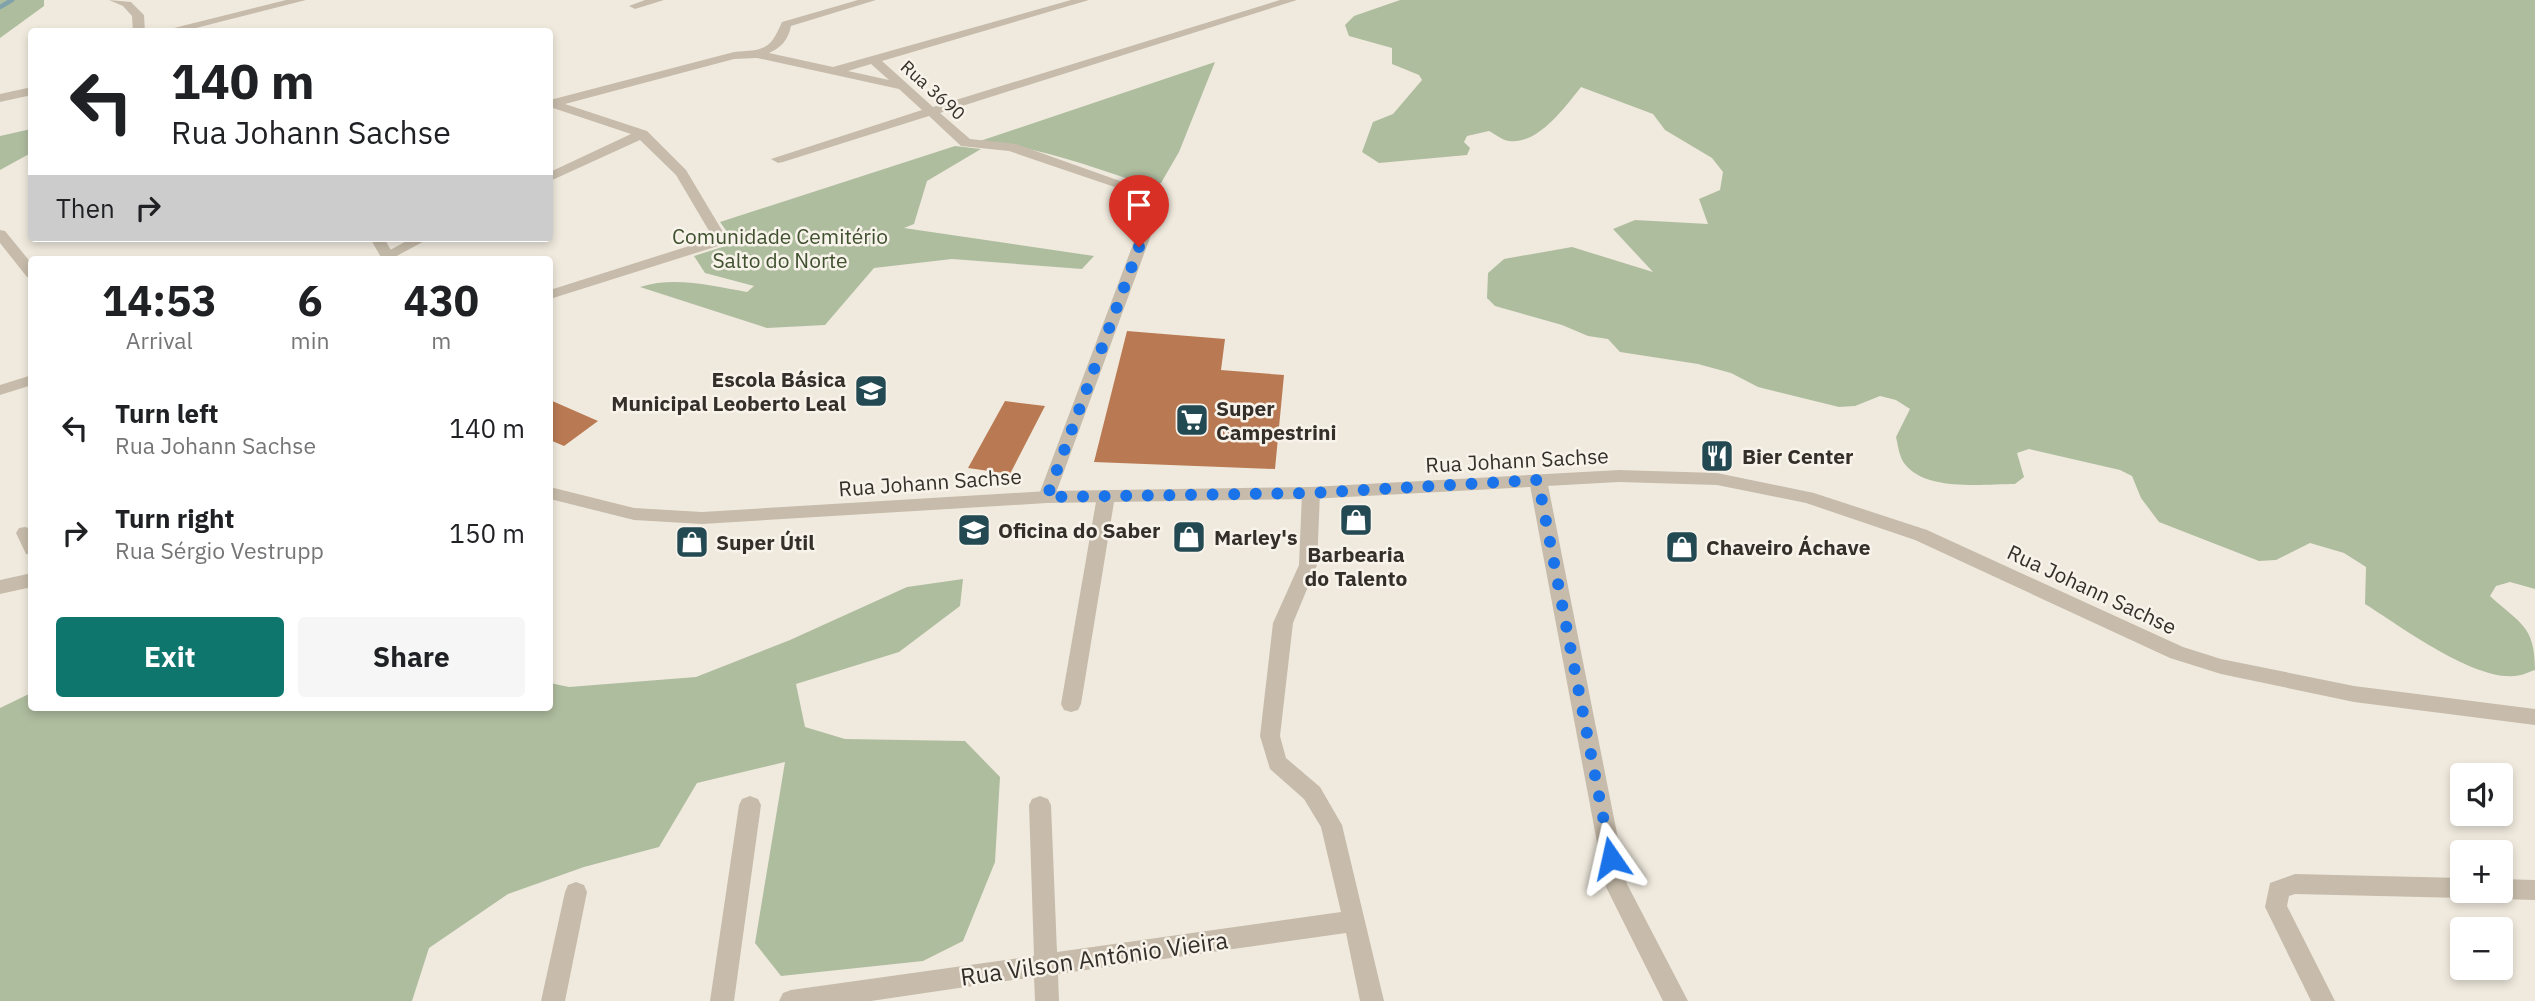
<!DOCTYPE html>
<html lang="en">
<head>
<meta charset="utf-8">
<style>
	body { margin:0; font-family:"IBM Plex Sans",sans-serif; background:#f6f6f6; color:#202124; height:100vh; display:flex; flex-direction:column; font-size:26px; white-space:nowrap }
	* { box-sizing:border-box; margin:0 }
	p { font-size:23px; color:#757577 }
	.icon { flex:none; width:38px; height:38px; fill:none; stroke:currentColor; stroke-width:2; stroke-linecap:round; stroke-linejoin:round }
	.map { position:relative; flex:1; overflow:hidden }
	.drawer { position:absolute; left:28px; top:256px; width:525px; height:455px; display:flex; flex-direction:column; background:#fff; border-radius:7px; box-shadow:0 4px 10px #0003 }
	.drawer>* { flex:none }
	.hud { position:absolute; left:28px; top:28px; width:525px; height:214px; border-radius:7px; box-shadow:0 4px 10px #0003; background:#fff; color:#202124; overflow:hidden }
	.controls { position:absolute; left:2450px; top:763px; display:grid; gap:14px }
	.controls a { display:grid; place-items:center; width:63px; height:63px; border-radius:7px; background:#fff; box-shadow:0 4px 10px #0003; font-size:35px }
	.pin { position:absolute; display:grid; place-items:center; width:60px; height:60px; color:#fff; margin:-72px -30px; border-radius:50% 50% 50% 0; rotate:-45deg; box-shadow:0 0 7px #0007 }
	.pin .icon { rotate:45deg }
	.me { position:absolute; width:77px; margin:-38px; rotate:349deg; stroke-linejoin:round; filter:drop-shadow(0 0 5px #0008) }
	.turn { display:flex; align-items:center; gap:24px; height:147px; padding:0 28px; font-size:32px }
	.turn .icon { width:91px; height:91px; stroke-width:2.5 }
	.turn b { display:block; font-size:49px; line-height:60px }
	.then { display:flex; align-items:center; height:66px; padding:0 28px; background:#0003; gap:14px; font-size:26px }
	.eta { display:flex; justify-content:space-evenly; align-items:center; height:119px; text-align:center }
	.eta b { font-size:42px; font-weight:700; line-height:49px }
	.button { display:flex; gap:14px; margin-top:auto; padding:14px 28px }
	.button a { flex:1; height:80px; border-radius:7px; background:#0f766e; color:#fff; font-size:28px; font-weight:700; line-height:80px; text-align:center }
	.button a+a { background:#f6f6f6; color:#202124 }
	ul { padding:0; list-style:none }
	li { display:flex; align-items:center; gap:21px; height:105px; padding:0 28px }
	li div { flex:1 }
	li b { display:block; font-size:26px }
	li em { font-style:normal }
	.map>svg:first-child { display:block }
	.green { fill:#afbd9f }
	.lines { fill:none; stroke-linecap:round; stroke-linejoin:round }
	.stream { stroke:#80a2aa; stroke-width:4.5 }
	.building { fill:#b97a53 }
	.minor { fill:#c7bcab; fill-rule:evenodd }
	.tertiary { fill:#c7bcab; fill-rule:evenodd }
	.route { stroke:#1a73e8; stroke-width:12; stroke-dasharray:0 21.6 }
	.labels { text-anchor:middle; dominant-baseline:central; stroke-width:5; stroke-linejoin:round; paint-order:stroke }
	.far-street-label { font-size:18px; fill:#352f2a; stroke:#f8f3ea }
	.park-label { font-size:21px; fill:#405130; stroke:#f8f3ea }
	.poi-label { font-size:21px; font-weight:bold; fill:#352f2a; stroke:#f8f3ea; text-anchor:start }
	.street-label { font-size:21px; fill:#352f2a; stroke:#f8f3ea }
	.near-street-label { font-size:24px; fill:#352f2a; stroke:#f8f3ea }
</style>
</head>
<body>
<div class="map">
<svg width="2535" height="1001" viewBox="0 0 2535 1001">
	<rect width="100%" height="100%" fill="#f0eade"/>
	<g class="green">
		<polygon points="0,0 44,0 44,6 0,38"/>
		<path d="M 1400,0 L 2535,0 L 2535,589 L 2510,582 L 2496,586 L 2490,596 C 2520,624 2535,625 2535,670 C 2529,672 2521,676 2514,676 C 2473,680 2400,626 2365,604 L 2366,567 L 2344,553 L 2310,543 L 2276,560 L 2259,561 L 2159,522 L 2141,498 L 2132,476 L 2120,470 L 2029,449 L 2017,453 L 2024,477 L 2015,484 C 1983,484 1925,492 1904,463 C 1899,456 1898,445 1896,437 L 1910,409 L 1896,400 L 1880,396 L 1855,406 L 1839,407 L 1758,387 L 1731,373 L 1698,364 L 1620,352 L 1608,339 L 1588,336 L 1562,325 L 1495,306 L 1487,298 L 1488,273 L 1504,259 L 1572,247 L 1653,272 L 1613,229 L 1635,220 L 1708,224 L 1699,199 L 1720,190 L 1723,172 L 1712,158 L 1665,130 L 1653,114 L 1581,87 C 1565,107 1538,145 1509,141 C 1502,140 1495,134 1489,131 L 1467,136 L 1464,142 L 1470,148 L 1467,155 L 1379,163 L 1362,152 L 1373,122 L 1393,114 L 1422,80 L 1419,75 L 1392,64 L 1392,48 L 1349,36 L 1345,25 L 1354,16 Z"/>
		<path d="M 1215,62 L 1179,152 L 1161,183 L 1150,186 C 1093,168 1037,145 977,142 Z"/>
		<polygon points="31,129 31,153 0,170 0,136"/>
		<path d="M 955,146 L 981,149 L 927,181 L 914,224 L 904,228 L 1094,256 L 1082,269 L 952,259 L 874,268 L 825,325 L 767,328 L 640,287 C 675,276 712,286 747,292 L 754,286 L 705,273 L 694,256 L 735,243 L 720,222 Z"/>
		<polygon points="963,579 960,606 899,652 796,684 805,727 845,739 965,741 1000,777 995,862 963,941 923,961 781,976 755,943 785,762 697,783 659,847 584,867 508,894 429,948 412,1001 0,1001 0,708 31,693 32,707 550,707 550,683 569,687 696,677 790,640 907,587"/>
	</g>
	<g class="lines">
		<polyline class="stream" points="0,7 12,0"/>
	</g>
	<g class="building">
		<polygon points="1127,331 1225,339 1221,370 1284,375 1275,469 1094,462"/>
		<polygon points="550,400 598,421 564,446 550,440"/>
		<polygon points="1005,401 1045,406 1010,474 968,468"/>
	</g>
	<g class="lines">
		<g class="minor">
			<polygon points="286,0 306,0 180,32 158,32"/>
			<polygon points="645,0 664,0 635,9 629,6"/>
			<path d="M 858,0 L 876,0 L 791,26 C 788,40 782,47 769,53 L 833,67 L 1071,0 L 1089,0 L 882,61 L 933,107 L 1280,0 L 1297,0 L 940,113 L 970,139 L 1016,144 L 1165,197 L 1053,501 L 1041,501 L 1038,497 L 1150,199 L 1009,151 L 961,146 L 929,116 L 783,162 L 778,163 L 771,159 L 922,110 L 899,89 L 757,58 L 734,59 L 565,104 L 647,131 L 686,170 L 726,237 L 718,246 L 550,299 L 550,290 L 708,240 L 712,236 L 676,175 L 640,140 L 550,181 L 550,172 L 631,134 L 550,107 L 550,100 L 734,52 C 765,50 770,50 782,22 ZM 871,64 L 889,80 L 848,71 Z"/>
			<polygon points="32,87 32,95 0,102 0,94"/>
			<polygon points="0,230 5,231 32,264 32,278 27,277 0,243"/>
			<polygon points="412,238 430,238 393,258 383,258 381,255"/>
			<polygon points="32,375 32,385 0,395 0,385"/>
			<polygon points="1538,474 1547,480 1627,884 1688,1001 1663,1001 1605,885 1529,480"/>
			<polygon points="1311,487 1320,493 1317,565 1293,623 1280,736 1286,758 1320,787 1342,825 1384,1001 1360,1001 1346,933 1058,974 1059,1001 1035,1001 1034,977 871,1001 779,1001 783,993 791,990 1034,956 1029,805 1032,799 1040,796 1048,799 1051,805 1057,952 1341,912 1321,827 1304,799 1270,769 1260,736 1273,623 1299,565 1302,493"/>
			<polygon points="1106,490 1115,496 1081,704 1078,710 1071,712 1064,710 1061,704 1097,496"/>
			<polygon points="25,527 32,529 32,555 26,554 16,533 19,528"/>
			<polygon points="32,573 32,587 0,594 0,580"/>
			<polygon points="750,796 758,799 761,805 734,1001 710,1001 739,805 742,799"/>
			<polygon points="2295,874 2462,878 2462,891 2472,891 2470,895 2462,898 2295,894 2289,896 2287,906 2335,1001 2311,1001 2265,907 2270,883"/>
			<polygon points="2501,879 2535,880 2535,900 2501,899 2493,896 2491,891 2501,891"/>
			<polygon points="576,882 584,885 587,892 565,1001 541,1001 565,892 568,885"/>
		</g>
		<g class="tertiary">
			<polygon points="109,0 131,2 144,15 145,32 133,32 132,16 123,6"/>
			<polygon points="370,238 384,238 396,259 382,259"/>
			<polygon points="1619,470 1717,473 1814,493 1927,530 2183,647 2221,659 2354,686 2535,709 2535,725 2354,702 2221,674 2170,658 1915,540 1806,503 1717,485 1619,482 1311,499 1047,503 702,524 634,520 550,499 550,487 634,508 702,512 1047,491 1311,487"/>
		</g>
	</g>
	<g class="lines">
		<polyline class="route" points="1139,247 1047,497 1311,493 1538,480 1611,858"/>
	</g>
	<defs>
		<symbol id="school-square" viewBox="-11 -11 22 22"><rect x="-9" y="-9" width="18" height="18" rx="4" fill="#234952" stroke="#f8f3ea"/><path d="M0-5L7-2L0 1L-7-2ZM-4 1L0 2.5L4 1V4Q0 6-4 4Z" fill="#fff"/></symbol>
		<symbol id="supermarket-square" viewBox="-11 -11 22 22"><rect x="-9" y="-9" width="18" height="18" rx="4" fill="#234952" stroke="#f8f3ea"/><path d="M-6-5.5h2.5l.6 2H6L4.5 2H-2.5L-4.4-4H-6ZM-1.5 3.2a1.3 1.3 0 1 0 .1 0ZM3 3.2a1.3 1.3 0 1 0 .1 0Z" fill="#fff"/></symbol>
		<symbol id="restaurant-square" viewBox="-11 -11 22 22"><rect x="-9" y="-9" width="18" height="18" rx="4" fill="#234952" stroke="#f8f3ea"/><path d="M-5-6h1v4h1v-4h1v4h1v-4h1v5L-1.5 .5V6h-2V.5L-5-1ZM5-6V6H3V1.5H1.5Q1.5-4 5-6Z" fill="#fff"/></symbol>
		<symbol id="shop-square" viewBox="-11 -11 22 22"><rect x="-9" y="-9" width="18" height="18" rx="4" fill="#234952" stroke="#f8f3ea"/><path d="M-5-2.5h2.3a2.7 3.5 0 0 1 5.4 0H5L5.5 6h-11ZM-1.5-2.5h3a1.5 2.3 0 0 0-3 0Z" fill="#fff"/></symbol>
	</defs>
	<g fill-rule="evenodd">
		<use href="#school-square" x="852" y="372" width="38" height="38"/>
		<use href="#supermarket-square" x="1173" y="401" width="38" height="38"/>
		<use href="#restaurant-square" x="1698" y="437" width="38" height="38"/>
		<use href="#shop-square" x="1337" y="501" width="38" height="38"/>
		<use href="#school-square" x="955" y="511" width="38" height="38"/>
		<use href="#shop-square" x="1170" y="518" width="38" height="38"/>
		<use href="#shop-square" x="673" y="523" width="38" height="38"/>
		<use href="#shop-square" x="1663" y="528" width="38" height="38"/>
	</g>
	<g class="labels">
		<g class="far-street-label">
			<text transform="translate(933 90) rotate(42)">Rua 3690</text>
		</g>
		<g class="park-label">
			<text x="780" y="236">Comunidade Cemitério<tspan x="780" dy="24">Salto do Norte</tspan></text>
		</g>
		<g class="poi-label">
			<text x="846" y="379" text-anchor="end">Escola Básica<tspan x="846" dy="24">Municipal Leoberto Leal</tspan></text>
			<text x="1216" y="408">Super<tspan x="1216" dy="24">Campestrini</tspan></text>
			<text x="1742" y="456">Bier Center</text>
			<text x="998" y="530">Oficina do Saber</text>
			<text x="1214" y="537">Marley's</text>
			<text x="716" y="542">Super Útil</text>
			<text x="1706" y="547">Chaveiro Áchave</text>
			<text x="1356" y="554" text-anchor="middle">Barbearia<tspan x="1356" dy="24">do Talento</tspan></text>
		</g>
		<g class="street-label">
			<text transform="translate(1517 460) rotate(-3)">Rua Johann Sachse</text>
			<text transform="translate(930 482) rotate(-4)">Rua Johann Sachse</text>
			<text transform="translate(2092 589) rotate(25)">Rua Johann Sachse</text>
		</g>
		<g class="near-street-label">
			<text transform="translate(1094 958) rotate(-8)">Rua Vilson Antônio Vieira</text>
		</g>
	</g>
</svg>
<div class="controls">
<a><svg class="icon" aria-label="sound" viewBox="0 0 24 24"><path d="M4 9h4l5-4v14l-5-4H4zM17 9q2 3 0 6"/></svg></a>
<a>+</a>
<a>−</a>
</div>
<div class="pin" style="left:1139px;top:247px;background:#d93025"><svg class="icon" aria-label="arrive" viewBox="0 0 24 24"><path d="M6 21V4h12l-3 4 3 4H6"/></svg></div>
<svg class="me" style="left:1611px;top:858px" viewBox="-20 -20 40 40"><path d="M0-17L14 15 0 8-14 15z" fill="#1a73e8" stroke="#fff" stroke-width="4"/></svg>
<div class="hud">
<div class="turn"><svg class="icon" aria-label="left" viewBox="0 0 24 24"><path d="M17 20v-9H6M10 6l-5 5 5 5"/></svg><div><b>140 m</b>Rua Johann Sachse</div></div>
<div class="then">Then<svg class="icon" aria-label="right" viewBox="0 0 24 24"><path d="M7 20v-9h11M14 6l5 5-5 5"/></svg></div>
</div>
<section class="drawer">
<div class="eta">
<div><b>14:53</b><p>Arrival</p></div>
<div><b>6</b><p>min</p></div>
<div><b>430</b><p>m</p></div>
</div>
<ul>
<li><svg class="icon" aria-label="left" viewBox="0 0 24 24"><path d="M17 20v-9H6M10 6l-5 5 5 5"/></svg><div><b>Turn left</b><p>Rua Johann Sachse</p></div><em>140 m</em></li>
<li><svg class="icon" aria-label="right" viewBox="0 0 24 24"><path d="M7 20v-9h11M14 6l5 5-5 5"/></svg><div><b>Turn right</b><p>Rua Sérgio Vestrupp</p></div><em>150 m</em></li>
</ul>
<div class="button"><a>Exit</a><a>Share</a></div>
</section>
</div>
</body>
</html>
